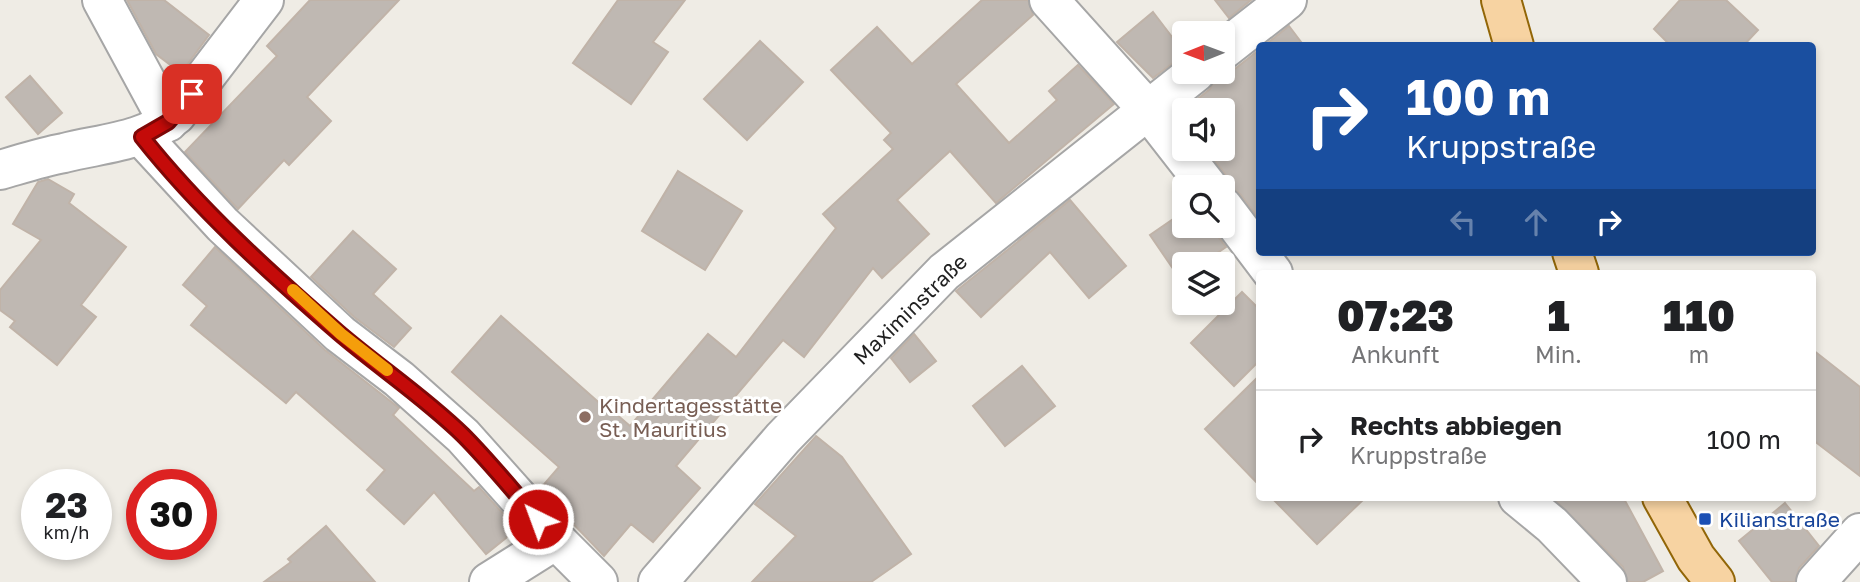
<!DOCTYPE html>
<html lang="de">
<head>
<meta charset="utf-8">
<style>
	body { margin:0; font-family:"Golos Text",sans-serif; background:#f6f6f6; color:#202124; height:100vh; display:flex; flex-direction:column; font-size:26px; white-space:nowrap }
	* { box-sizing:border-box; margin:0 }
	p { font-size:23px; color:#757577 }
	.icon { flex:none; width:38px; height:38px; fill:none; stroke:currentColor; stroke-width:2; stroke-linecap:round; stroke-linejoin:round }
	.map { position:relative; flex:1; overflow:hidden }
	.side { position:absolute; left:1256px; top:270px; width:560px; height:231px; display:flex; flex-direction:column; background:#fff; border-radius:7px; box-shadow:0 4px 10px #0003 }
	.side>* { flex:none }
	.guide { position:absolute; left:1256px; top:42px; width:560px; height:214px; border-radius:7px; box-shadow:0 4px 10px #0003; background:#1a4fa0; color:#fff; overflow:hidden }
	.needle { width:46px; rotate:269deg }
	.buttons { position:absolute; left:1172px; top:21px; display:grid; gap:14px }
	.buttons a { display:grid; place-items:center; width:63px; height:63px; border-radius:7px; background:#fff; box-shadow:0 4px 10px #0003; font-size:35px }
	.speed { position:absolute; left:21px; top:469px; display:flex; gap:14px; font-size:35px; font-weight:700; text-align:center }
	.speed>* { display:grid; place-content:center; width:91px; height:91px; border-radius:50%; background:#fff; box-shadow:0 4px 10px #0003; line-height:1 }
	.speed small { font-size:18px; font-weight:400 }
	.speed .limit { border:10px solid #d22; background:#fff; color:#111 }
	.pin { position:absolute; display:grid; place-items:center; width:60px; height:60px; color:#fff; margin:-30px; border-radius:14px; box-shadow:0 4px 10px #0006 }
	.me { position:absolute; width:77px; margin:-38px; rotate:318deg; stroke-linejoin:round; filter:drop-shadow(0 0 5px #0008) }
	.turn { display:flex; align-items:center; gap:24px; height:147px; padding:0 35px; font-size:32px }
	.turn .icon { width:91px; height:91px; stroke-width:2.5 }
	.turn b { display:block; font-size:49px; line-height:60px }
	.lanes { display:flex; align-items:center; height:66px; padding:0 35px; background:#0003; justify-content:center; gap:35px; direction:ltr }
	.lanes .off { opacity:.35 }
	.eta { display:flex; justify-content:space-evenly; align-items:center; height:119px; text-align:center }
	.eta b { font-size:42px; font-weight:800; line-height:49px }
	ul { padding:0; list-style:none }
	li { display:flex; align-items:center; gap:21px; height:98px; padding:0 35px; border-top:2px solid #e0e0e0 }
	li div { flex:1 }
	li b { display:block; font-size:26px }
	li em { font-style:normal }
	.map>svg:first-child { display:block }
	.building { fill:#bfb8b2; stroke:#c0b3a8; stroke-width:2 }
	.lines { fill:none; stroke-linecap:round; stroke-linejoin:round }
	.minor-casing { stroke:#a6a6a6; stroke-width:42 }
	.major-casing { stroke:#926607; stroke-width:42 }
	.minor { stroke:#fff; stroke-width:38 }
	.major { stroke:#f7d3a2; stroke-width:38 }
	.route-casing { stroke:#7f0706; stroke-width:18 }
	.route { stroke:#c40b09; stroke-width:12 }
	.slow { stroke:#f59e0b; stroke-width:12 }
	.education-dot { fill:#8d6e63; stroke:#fff; stroke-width:2.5 }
	.transit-dot { fill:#1a4fb4; stroke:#fff; stroke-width:2.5 }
	.labels { text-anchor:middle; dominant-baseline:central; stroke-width:6; stroke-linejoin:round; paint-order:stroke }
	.street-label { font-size:21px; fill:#1f1f1f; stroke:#fff }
	.education-label { font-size:21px; fill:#785e54; stroke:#fff; text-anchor:start }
	.transit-label { font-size:21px; fill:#164399; stroke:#fff; text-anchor:start }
</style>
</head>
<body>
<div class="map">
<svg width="1860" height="582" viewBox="0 0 1860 582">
	<rect width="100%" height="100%" fill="#efece5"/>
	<g class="building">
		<polygon points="127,0 164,0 209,35 181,73 156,54"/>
		<polygon points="310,0 399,0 307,97 331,121 289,165 284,160 238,209 185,152 277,56 267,46"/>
		<polygon points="618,0 685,0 653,42 668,52 631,104 573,63"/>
		<polygon points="982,0 1028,0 1033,15 956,84 1009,143 1057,100 1049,91 1078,65 1114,104 996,203 950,151 897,200 929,234 882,278 873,268 804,357 783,340 676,466 700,488 653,542 631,524 604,556 540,489 559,467 452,372 501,316 613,415 615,413 630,426 708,334 736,357 836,228 823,214 893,149 884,140 891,133 831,70 877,27 912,64"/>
		<polygon points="1215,0 1251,0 1229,18"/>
		<polygon points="1680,0 1726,0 1758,30 1743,46 1671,46 1654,29"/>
		<polygon points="1153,12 1185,54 1153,78 1117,42"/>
		<polygon points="1289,26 1304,46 1264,46"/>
		<polygon points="760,41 803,82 747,140 704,99"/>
		<polygon points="1260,49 1260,220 1240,194 1229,186 1225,174 1206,149 1223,149 1223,110 1185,110 1185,122 1179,114 1210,89 1217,74 1236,68"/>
		<polygon points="30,76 62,113 38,134 6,97"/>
		<polygon points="678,171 742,211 705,270 642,231"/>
		<polygon points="48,179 74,194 69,203 126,247 81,305 96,317 57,365 10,327 15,321 0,310 0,290 41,240 13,224 38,182"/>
		<polygon points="1070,200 1126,266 1089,298 1050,252 981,317 956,291"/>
		<polygon points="1185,211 1185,226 1210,226 1226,247 1201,264 1185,264 1185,276 1180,279 1150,235"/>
		<polygon points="353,231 396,269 373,294 411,328 394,347 354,317 311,277"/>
		<polygon points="215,247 325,350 399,408 393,415 474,491 479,487 517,529 486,554 434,492 404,524 367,490 385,470 296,392 286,403 191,325 207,306 183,285"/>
		<polygon points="1242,292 1260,310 1260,360 1234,386 1191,343"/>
		<polygon points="914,334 936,361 910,382 891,358"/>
		<polygon points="1813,350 1860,387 1860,476 1813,440"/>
		<polygon points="1022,366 1055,406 1005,446 973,406"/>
		<polygon points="1260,375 1260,486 1205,429"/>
		<polygon points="816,436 842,457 911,554 871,582 752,582 796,536 755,504"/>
		<polygon points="1271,497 1366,497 1317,544"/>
		<polygon points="1552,497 1623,497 1663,571 1643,582 1628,582 1623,567"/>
		<polygon points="1785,503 1819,546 1799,568 1795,582 1772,582 1739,541"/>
		<polygon points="326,526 375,582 264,582 291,562 288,559"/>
	</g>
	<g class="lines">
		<defs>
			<g id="minor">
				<polyline points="102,0 168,122"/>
				<polyline points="1049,0 1148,110 1208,187"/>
				<polyline points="1223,50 1287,0"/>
				<polyline points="142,137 223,225 340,334 399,379 463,436 556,540"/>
				<path d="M 0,170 C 21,164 42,157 64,153 C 104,143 144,142 176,115 L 264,0"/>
				<polyline points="1223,207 1273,273"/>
				<polyline points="1518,497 1552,525 1607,582"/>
				<polyline points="489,582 556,540 598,582"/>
				<polyline points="658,582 783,438 944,272 1196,72"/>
				<polyline points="1816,582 1860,533"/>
			</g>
			<g id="major">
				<polyline points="1501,0 1514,46"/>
				<polyline points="1572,252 1579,273"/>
				<polyline points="1662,497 1696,558 1715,582"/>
			</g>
		</defs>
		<use href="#minor" class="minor-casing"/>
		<use href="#major" class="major-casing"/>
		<use href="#minor" class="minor"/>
		<use href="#major" class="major"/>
	</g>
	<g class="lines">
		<defs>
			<path id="route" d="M 192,94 L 168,122 L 142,137 C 199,209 270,273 339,333 C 380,368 424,397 463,435 C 489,461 513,491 538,519"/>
		</defs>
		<use href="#route" class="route-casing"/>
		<use href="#route" class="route"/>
		<polyline class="slow" points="293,290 341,334 387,370"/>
	</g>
	<circle class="education-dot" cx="585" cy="417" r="7"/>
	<rect class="transit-dot" x="1698" y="512" width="14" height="14" rx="3.5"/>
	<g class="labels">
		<g class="street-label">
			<text transform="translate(910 309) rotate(-44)">Maximinstraße</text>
		</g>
		<g class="education-label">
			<text x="599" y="405">Kindertagesstätte<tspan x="599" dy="24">St. Mauritius</tspan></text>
		</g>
		<g class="transit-label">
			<text x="1719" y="519">Kilianstraße</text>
		</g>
	</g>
</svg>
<div class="buttons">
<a><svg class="needle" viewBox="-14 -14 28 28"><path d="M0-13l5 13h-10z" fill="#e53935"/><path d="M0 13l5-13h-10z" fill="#757577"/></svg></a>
<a><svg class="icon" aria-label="sound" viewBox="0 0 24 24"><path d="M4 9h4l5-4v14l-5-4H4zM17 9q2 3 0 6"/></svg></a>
<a><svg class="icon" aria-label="search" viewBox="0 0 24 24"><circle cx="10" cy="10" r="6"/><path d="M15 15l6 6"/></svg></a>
<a><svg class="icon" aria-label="layers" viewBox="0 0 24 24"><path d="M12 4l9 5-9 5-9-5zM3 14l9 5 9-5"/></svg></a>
</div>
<div class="speed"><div>23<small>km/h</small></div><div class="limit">30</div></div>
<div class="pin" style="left:192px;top:94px;background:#d93025"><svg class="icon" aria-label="arrive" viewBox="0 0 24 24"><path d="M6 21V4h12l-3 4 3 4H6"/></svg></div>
<svg class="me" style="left:538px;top:519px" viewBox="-20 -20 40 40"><circle r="17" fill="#c40b09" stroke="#fff" stroke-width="3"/><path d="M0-11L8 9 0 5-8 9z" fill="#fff"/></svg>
<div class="guide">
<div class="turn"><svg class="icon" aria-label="right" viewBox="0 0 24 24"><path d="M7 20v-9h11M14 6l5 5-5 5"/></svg><div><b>100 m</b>Kruppstraße</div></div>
<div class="lanes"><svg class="icon off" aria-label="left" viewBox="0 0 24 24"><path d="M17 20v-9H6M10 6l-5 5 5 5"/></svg><svg class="icon off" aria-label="ahead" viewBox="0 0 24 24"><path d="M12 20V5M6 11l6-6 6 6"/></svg><svg class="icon" aria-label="right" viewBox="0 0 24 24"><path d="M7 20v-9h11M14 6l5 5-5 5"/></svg></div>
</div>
<section class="side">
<div class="eta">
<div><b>07:23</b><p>Ankunft</p></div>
<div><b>1</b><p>Min.</p></div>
<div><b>110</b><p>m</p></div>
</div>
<ul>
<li><svg class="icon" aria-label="right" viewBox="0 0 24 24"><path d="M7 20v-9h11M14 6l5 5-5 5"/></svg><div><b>Rechts abbiegen</b><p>Kruppstraße</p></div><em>100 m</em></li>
</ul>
</section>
</div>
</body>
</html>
